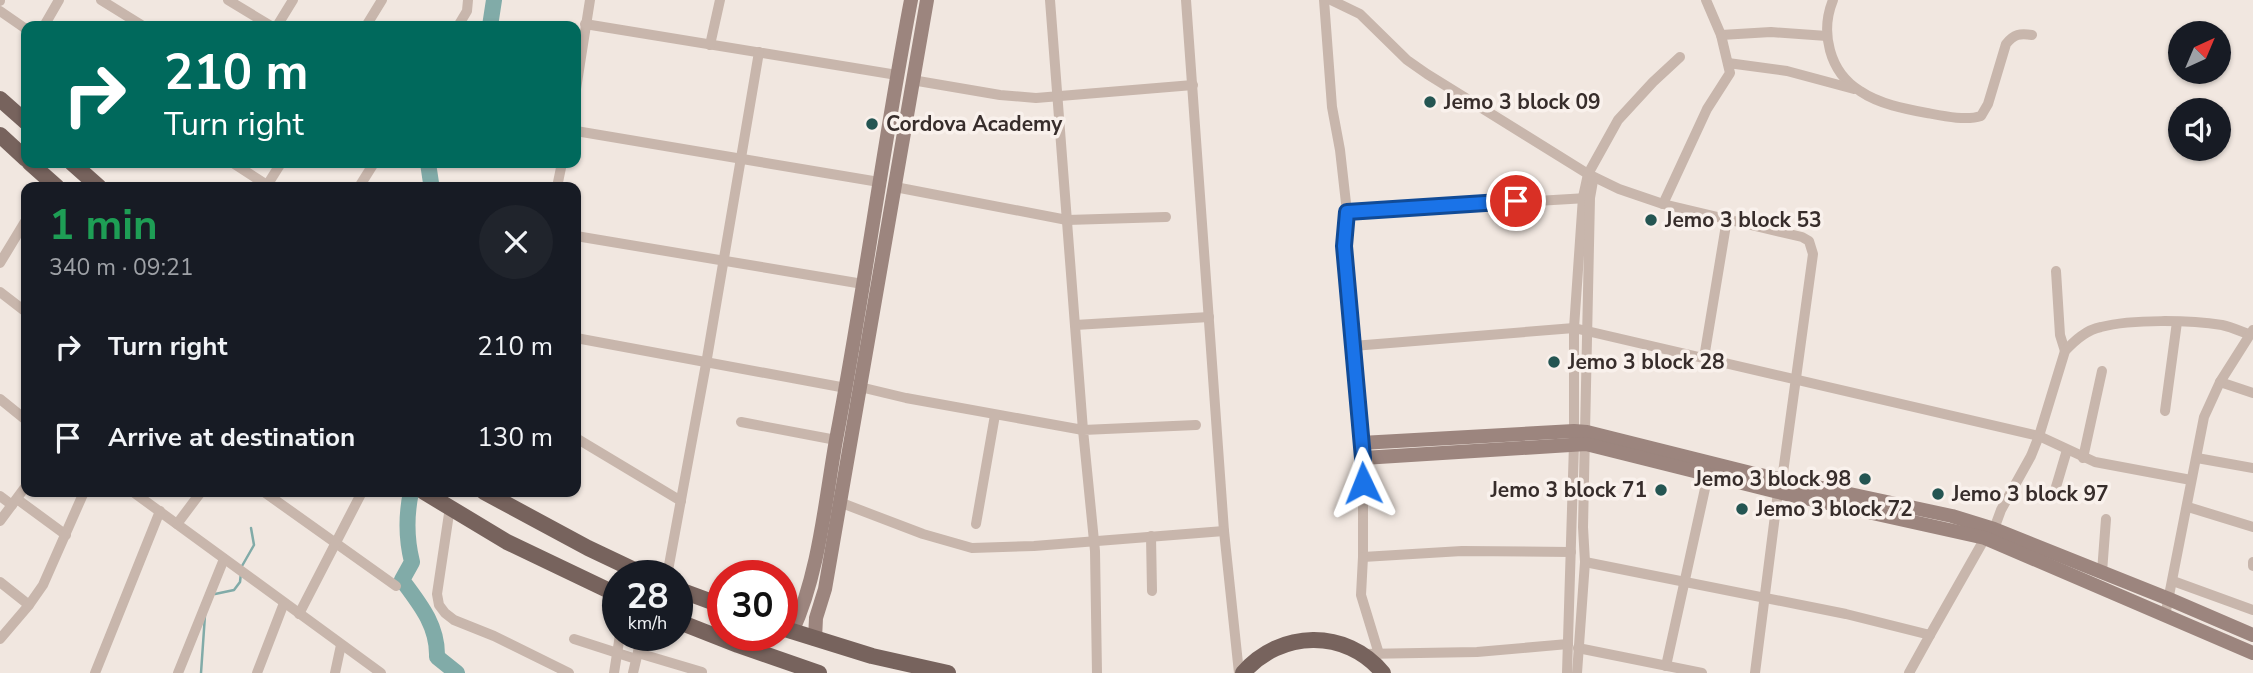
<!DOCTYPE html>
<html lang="en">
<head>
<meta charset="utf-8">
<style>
	body { margin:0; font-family:"Nunito Sans",sans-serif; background:#20242c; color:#f1f3f6; height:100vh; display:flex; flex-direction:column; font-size:26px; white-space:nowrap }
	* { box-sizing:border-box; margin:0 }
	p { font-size:23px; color:#9ea1a6 }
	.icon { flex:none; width:38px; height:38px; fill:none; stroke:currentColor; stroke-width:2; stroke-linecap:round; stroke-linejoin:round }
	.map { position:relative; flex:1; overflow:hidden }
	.details { position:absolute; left:21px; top:182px; width:560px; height:315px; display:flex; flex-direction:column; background:#171b24; border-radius:14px; box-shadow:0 2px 5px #0004 }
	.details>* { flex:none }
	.guide { position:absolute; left:21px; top:21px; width:560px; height:147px; border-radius:14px; box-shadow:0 2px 5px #0004; background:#00695c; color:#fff; overflow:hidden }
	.needle { width:46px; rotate:44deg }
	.fabs { position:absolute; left:2168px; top:21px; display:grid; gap:14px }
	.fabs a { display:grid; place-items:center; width:63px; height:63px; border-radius:50%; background:#171b24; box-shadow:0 2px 5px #0004; font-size:35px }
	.speed { position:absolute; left:602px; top:560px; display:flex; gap:14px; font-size:35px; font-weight:700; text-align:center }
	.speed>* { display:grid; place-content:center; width:91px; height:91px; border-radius:50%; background:#171b24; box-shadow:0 2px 5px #0004; line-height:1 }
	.speed small { font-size:18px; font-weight:400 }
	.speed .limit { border:10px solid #d22; background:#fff; color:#111 }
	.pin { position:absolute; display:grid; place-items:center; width:60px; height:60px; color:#fff; margin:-30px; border:4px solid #fff; border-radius:50%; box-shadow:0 2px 7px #0007 }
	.me { position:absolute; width:77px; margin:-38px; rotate:358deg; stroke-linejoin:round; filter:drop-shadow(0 0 5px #0008) }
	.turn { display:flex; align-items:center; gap:24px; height:147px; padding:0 28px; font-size:32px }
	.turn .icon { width:91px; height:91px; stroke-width:2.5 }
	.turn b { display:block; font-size:49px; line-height:60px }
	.round { display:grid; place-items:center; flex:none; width:74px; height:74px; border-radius:37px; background:#20242c }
	.overview { display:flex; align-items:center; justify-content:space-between; height:119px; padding:0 28px }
	h1 { font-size:42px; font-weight:700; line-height:52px; color:#1e9e55 }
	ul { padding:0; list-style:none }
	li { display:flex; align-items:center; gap:21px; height:91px; padding:0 28px }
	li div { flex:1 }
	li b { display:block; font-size:26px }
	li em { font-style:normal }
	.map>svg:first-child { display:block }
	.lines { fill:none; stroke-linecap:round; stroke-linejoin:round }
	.stream { stroke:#81aba8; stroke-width:2.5 }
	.river { stroke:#81aba8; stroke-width:16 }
	.street { stroke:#c8b6ac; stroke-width:10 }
	.secondary { stroke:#9c857e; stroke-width:14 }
	.primary { stroke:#77635d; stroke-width:16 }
	.route-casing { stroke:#114b97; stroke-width:18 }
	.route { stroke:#1a73e8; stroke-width:12 }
	.poi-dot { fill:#245552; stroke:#f9f1ec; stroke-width:2.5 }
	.labels { text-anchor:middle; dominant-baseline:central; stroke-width:7; stroke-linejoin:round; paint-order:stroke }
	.poi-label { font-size:21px; font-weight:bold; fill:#372d2b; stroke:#f9f1ec; text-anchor:start }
</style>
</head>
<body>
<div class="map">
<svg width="2253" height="673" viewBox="0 0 2253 673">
	<rect width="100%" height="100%" fill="#f1e7e0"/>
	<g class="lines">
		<g class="stream">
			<polyline points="242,566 254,545 251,528"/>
			<polyline points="215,594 234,590 240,582 241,573"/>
			<polyline points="201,673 205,615"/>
		</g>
		<g class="river">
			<polyline points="490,26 494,0"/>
			<polyline points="428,163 431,183 429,187"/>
			<path d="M 411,492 C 406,516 406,538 412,562 L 402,580 C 420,604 438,626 437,657 L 457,673"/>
		</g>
		<g class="street">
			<polyline points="101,0 143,26"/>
			<polyline points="228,0 271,26"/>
			<polyline points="1186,0 1224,531 1239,673"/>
			<polyline points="1324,0 1332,107 1340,150 1347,212 1344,246 1347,293 1363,458 1363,557 1462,551 1571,552"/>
			<polyline points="1331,0 1360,14 1407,60 1427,74 1588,174 1619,189 1663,204 1802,237 1809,241 1813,254 1782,480"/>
			<path d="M 1833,0 C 1820,32 1829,72 1860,91 C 1879,104 1905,109 1927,113 C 1943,116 1966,121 1981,116 L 1988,104 L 2006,44 C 2014,34 2020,33 2032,35"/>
			<polyline points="0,1 0,0"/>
			<polyline points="0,11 26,29"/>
			<polyline points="585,24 897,75"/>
			<polyline points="44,26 59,0"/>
			<polyline points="277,26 293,0"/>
			<polyline points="366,26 382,0"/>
			<polyline points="458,26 467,11 468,0"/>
			<polyline points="1721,35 1771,32 1827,36"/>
			<polyline points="710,45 720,0"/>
			<polyline points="1728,63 1787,71 1854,89"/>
			<polyline points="912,80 1000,95 1036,98 1193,85"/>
			<polyline points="576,89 590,0"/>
			<polyline points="576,131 879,182"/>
			<polyline points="233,163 270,187"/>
			<polyline points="266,187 281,163"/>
			<polyline points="359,187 374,163"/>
			<polyline points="557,187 562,163"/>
			<polyline points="895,187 1067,220 1166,217"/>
			<polyline points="1663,204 1707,109 1730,73 1721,35 1706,0"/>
			<polyline points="1347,212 1587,198"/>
			<polyline points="576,236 863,284"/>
			<polyline points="0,263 26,220"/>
			<polyline points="2056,271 2060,335 2065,351"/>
			<polyline points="0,292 26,312"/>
			<polyline points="1075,325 1209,317"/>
			<polyline points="576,338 846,388"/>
			<polyline points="1353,346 1574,328 2039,436 2095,462 2191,480"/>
			<polyline points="1704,358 1727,219"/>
			<polyline points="2220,382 2253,393"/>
			<polyline points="860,387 906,398 1083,430 1050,0"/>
			<polyline points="0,399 26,420"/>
			<polyline points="2165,411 2177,322"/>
			<polyline points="741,422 836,440"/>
			<polyline points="576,438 681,501"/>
			<polyline points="2083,458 2102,371"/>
			<polyline points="2197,458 2253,468"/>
			<polyline points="133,492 381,673"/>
			<polyline points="264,492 396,586"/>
			<polyline points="0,496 12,505"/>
			<polyline points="2053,497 2067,450"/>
			<polyline points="17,499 66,535"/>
			<polyline points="839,502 923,534 972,548 1034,546 1224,531"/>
			<polyline points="450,507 437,594 439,605 445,613 454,620 494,636 569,673"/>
			<polyline points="2188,507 2253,527"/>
			<polyline points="0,521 26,486"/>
			<polyline points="177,524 201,492"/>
			<polyline points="976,524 995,415"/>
			<path d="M 1994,529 L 2001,510 L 2031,456 L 2039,436 L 2065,351 C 2075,340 2086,330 2101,327 C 2132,319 2190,320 2222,325 C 2231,327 2240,331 2248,334"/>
			<polyline points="1151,536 1152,591"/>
			<polyline points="1363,557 1361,595 1379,654"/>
			<polyline points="1585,562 1846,614 1930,635 1985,538"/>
			<polyline points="2253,562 2253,566"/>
			<polyline points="2102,572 2106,519"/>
			<polyline points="667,576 706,364 759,52"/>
			<polyline points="2173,581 2253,610"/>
			<polyline points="0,582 29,605"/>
			<polyline points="299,614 362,492"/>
			<polyline points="2165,616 2204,417 2220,382 2253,330"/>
			<polyline points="0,639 29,605 43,585 84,492"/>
			<polyline points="574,639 636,659"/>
			<polyline points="1578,648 1702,673"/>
			<polyline points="638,653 702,672"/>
			<polyline points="1362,654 1477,652 1568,644"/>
			<polyline points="1666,666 1708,475"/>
			<polyline points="95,673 160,511"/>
			<polyline points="178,673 224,559"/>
			<polyline points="257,673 284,603"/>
			<polyline points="335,673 341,645"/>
			<polyline points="614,673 620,635"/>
			<polyline points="633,673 642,635"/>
			<polyline points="1097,673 1095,551 1083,430 1196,425"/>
			<polyline points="1567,673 1574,444 1574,328 1583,197 1588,174 1618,120 1653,82 1680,57"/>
			<polyline points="1577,673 1585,562 1583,527 1590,198 1593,181"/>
			<polyline points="1755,673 1778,492"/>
			<polyline points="1909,673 1930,635"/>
		</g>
		<g class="secondary">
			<polyline points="1361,443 1574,431 1587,432 1751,473 1952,516 1994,529 2169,599 2253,635"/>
			<polyline points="1363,458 1586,444 1778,492 1985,538 2253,653"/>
			<path d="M 792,632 C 819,574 825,502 836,440 C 864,294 883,146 911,0"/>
			<polyline points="815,639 816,618 825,589 927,0"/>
		</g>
		<g class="primary">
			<polyline points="0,99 26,122"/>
			<polyline points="0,135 26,159"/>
			<polyline points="30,163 57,187"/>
			<polyline points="72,163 99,187"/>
			<polyline points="424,492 507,542 618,595"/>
			<polyline points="484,492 588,548 647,576"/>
			<polyline points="677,589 723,606"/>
			<polyline points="677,621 738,645 819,673"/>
			<polyline points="782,628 872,656 948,673"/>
			<path d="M 1243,673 C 1280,630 1346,628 1383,673"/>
		</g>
	</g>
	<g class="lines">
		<defs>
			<polyline id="route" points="1363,483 1363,458 1344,246 1347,212 1516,201"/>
		</defs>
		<use href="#route" class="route-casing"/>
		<use href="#route" class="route"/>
	</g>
	<g class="poi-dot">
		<circle cx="1430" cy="102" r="7"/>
		<circle cx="872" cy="124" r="7"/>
		<circle cx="1651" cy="220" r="7"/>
		<circle cx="1554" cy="362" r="7"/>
		<circle cx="1865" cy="479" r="7"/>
		<circle cx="1661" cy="490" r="7"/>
		<circle cx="1938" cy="494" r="7"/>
		<circle cx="1742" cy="509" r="7"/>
	</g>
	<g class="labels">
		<g class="poi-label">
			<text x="1444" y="102">Jemo 3 block 09</text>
			<text x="886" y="124">Cordova Academy</text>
			<text x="1665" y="220">Jemo 3 block 53</text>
			<text x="1568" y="362">Jemo 3 block 28</text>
			<text x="1851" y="479" text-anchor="end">Jemo 3 block 98</text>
			<text x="1647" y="490" text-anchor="end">Jemo 3 block 71</text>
			<text x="1952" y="494">Jemo 3 block 97</text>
			<text x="1756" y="509">Jemo 3 block 72</text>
		</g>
	</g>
</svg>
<div class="fabs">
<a><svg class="needle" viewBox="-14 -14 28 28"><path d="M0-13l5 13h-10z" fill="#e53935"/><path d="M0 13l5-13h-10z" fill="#9ea1a6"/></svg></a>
<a><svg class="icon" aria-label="sound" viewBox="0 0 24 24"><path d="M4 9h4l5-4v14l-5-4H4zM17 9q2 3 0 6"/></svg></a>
</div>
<div class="speed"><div>28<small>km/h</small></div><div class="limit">30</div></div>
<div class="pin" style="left:1516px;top:201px;background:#d93025"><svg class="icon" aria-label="arrive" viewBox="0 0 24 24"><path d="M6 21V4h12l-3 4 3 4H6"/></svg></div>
<svg class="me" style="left:1363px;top:483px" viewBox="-20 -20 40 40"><path d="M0-17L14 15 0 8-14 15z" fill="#1a73e8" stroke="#fff" stroke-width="4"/></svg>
<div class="guide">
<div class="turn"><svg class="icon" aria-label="right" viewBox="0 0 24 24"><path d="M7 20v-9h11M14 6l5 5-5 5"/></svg><div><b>210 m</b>Turn right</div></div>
</div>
<section class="details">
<div class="overview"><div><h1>1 min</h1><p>340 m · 09:21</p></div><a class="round"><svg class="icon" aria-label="close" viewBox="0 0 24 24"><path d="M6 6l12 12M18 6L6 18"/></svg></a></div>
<ul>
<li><svg class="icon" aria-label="right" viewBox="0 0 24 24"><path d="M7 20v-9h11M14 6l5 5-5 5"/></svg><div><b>Turn right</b></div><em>210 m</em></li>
<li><svg class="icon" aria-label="arrive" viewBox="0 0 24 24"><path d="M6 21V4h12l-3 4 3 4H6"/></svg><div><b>Arrive at destination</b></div><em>130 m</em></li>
</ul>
</section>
</div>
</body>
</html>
